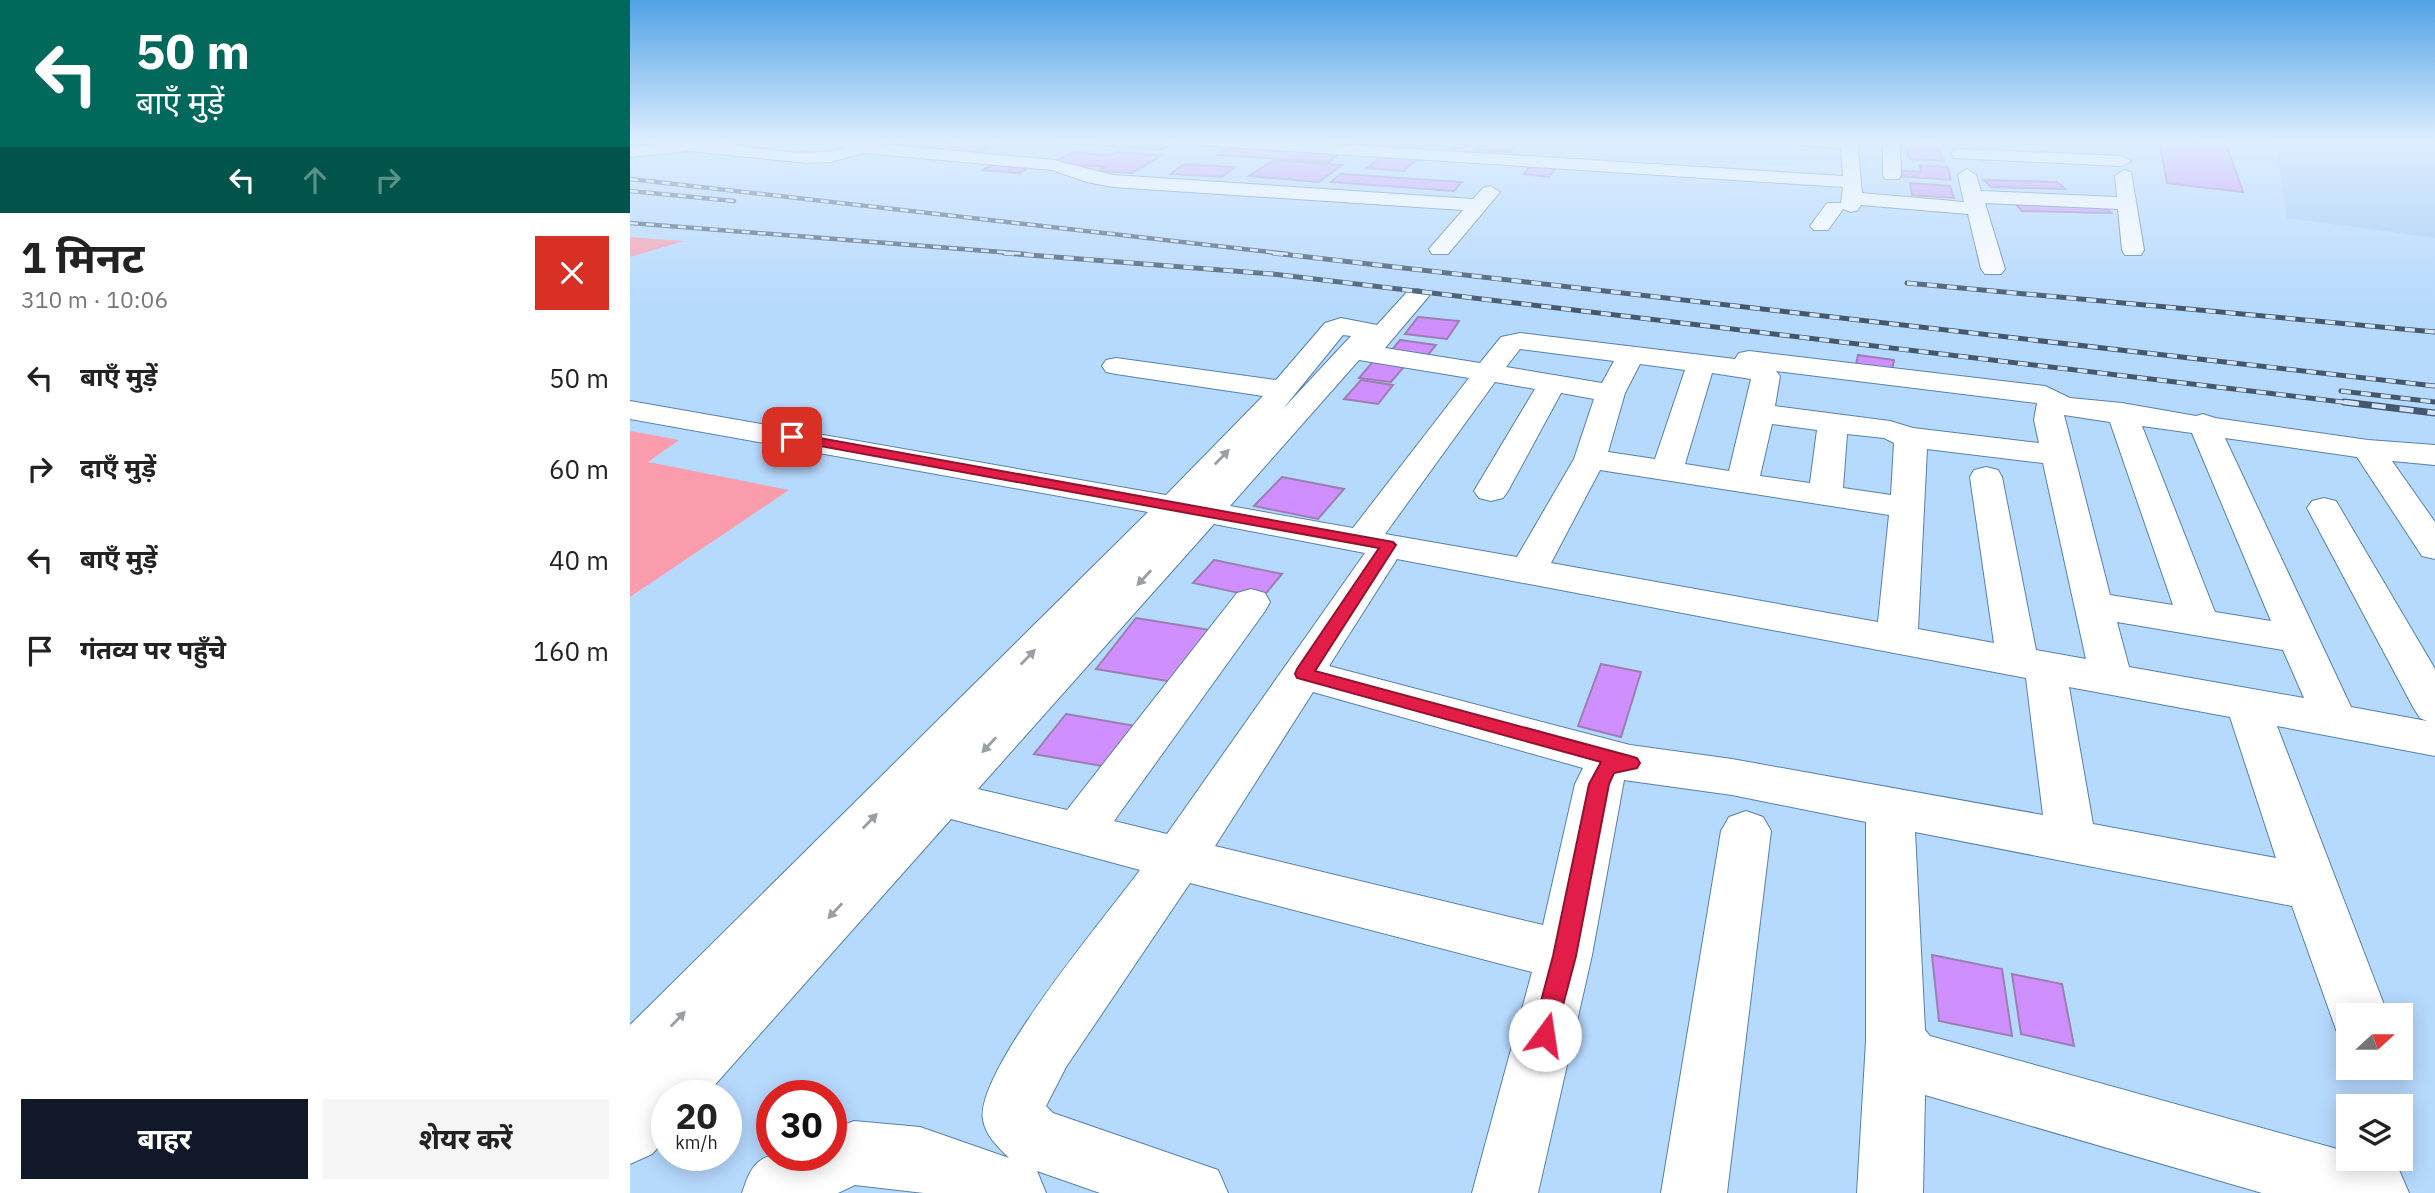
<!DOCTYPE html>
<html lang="hi">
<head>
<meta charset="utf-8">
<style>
	body { margin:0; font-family:"IBM Plex Sans","Noto Sans Devanagari",sans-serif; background:#f6f6f6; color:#222; height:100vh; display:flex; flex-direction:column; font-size:26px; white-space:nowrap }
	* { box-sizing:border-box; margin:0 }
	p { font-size:23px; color:#767676 }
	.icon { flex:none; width:38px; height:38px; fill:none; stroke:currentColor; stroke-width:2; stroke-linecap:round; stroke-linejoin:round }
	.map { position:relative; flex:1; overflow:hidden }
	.details { display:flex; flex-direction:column; background:#fff; width:630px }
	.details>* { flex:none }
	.guide { background:#00695c; color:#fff; overflow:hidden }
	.needle { width:46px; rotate:69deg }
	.controls { position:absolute; left:1706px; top:1003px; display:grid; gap:14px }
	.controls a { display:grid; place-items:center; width:77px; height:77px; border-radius:0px; background:#fff; box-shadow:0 4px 18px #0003; font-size:35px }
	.speed { position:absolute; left:21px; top:1080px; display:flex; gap:14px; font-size:35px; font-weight:700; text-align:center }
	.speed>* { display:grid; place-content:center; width:91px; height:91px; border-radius:50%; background:#fff; box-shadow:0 4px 18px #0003; line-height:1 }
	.speed small { font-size:18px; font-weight:400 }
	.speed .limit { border:10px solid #d22; background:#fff; color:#111 }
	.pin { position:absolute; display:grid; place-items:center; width:60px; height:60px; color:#fff; margin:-30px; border-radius:14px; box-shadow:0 4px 10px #0006 }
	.me { position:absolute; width:77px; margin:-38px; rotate:14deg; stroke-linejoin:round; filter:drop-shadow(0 0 5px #0008) }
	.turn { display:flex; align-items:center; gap:24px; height:147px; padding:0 21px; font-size:32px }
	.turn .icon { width:91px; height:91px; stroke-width:2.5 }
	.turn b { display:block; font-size:49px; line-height:60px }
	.lanes { display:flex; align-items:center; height:66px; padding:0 21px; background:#0003; justify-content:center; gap:35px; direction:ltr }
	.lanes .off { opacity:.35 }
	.round { display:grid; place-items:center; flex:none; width:74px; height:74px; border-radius:0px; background:#f6f6f6 }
	.headline { display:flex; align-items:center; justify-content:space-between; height:119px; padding:0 21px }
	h1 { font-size:42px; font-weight:700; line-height:52px }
	.cta { display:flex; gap:14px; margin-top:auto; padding:14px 21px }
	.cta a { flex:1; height:80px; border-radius:0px; background:#111827; color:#fff; font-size:28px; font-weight:700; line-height:80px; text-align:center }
	.cta a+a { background:#f6f6f6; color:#222 }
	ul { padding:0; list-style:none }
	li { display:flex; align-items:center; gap:21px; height:91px; padding:0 21px }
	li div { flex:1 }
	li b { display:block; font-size:26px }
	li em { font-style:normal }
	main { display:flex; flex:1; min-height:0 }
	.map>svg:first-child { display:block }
	.built { fill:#a5cdf6 }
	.green { fill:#fa9cab }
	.building { fill:#d08ffe; stroke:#9b7fb1; stroke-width:2 }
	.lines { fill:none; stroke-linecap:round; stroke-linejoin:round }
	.minor-casing { stroke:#5781ab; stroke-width:2 }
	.minor { fill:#fff; fill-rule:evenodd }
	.rail-far2-casing { stroke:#43586f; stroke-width:4.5 }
	.rail-far1-casing { stroke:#43586f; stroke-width:5 }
	.rail-casing { stroke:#43586f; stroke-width:7 }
	.rail-far2 { stroke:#d3e5f7; stroke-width:2.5; stroke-dasharray:8; stroke-linecap:butt }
	.rail-far1 { stroke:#d3e5f7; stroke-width:3.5; stroke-dasharray:10; stroke-linecap:butt }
	.rail { stroke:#d3e5f7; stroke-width:4.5; stroke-dasharray:14; stroke-linecap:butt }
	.oneway { fill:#9a9fa5 }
	.route { fill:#e11d48; stroke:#92132f; stroke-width:2 }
</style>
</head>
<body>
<main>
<section class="details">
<div class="guide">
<div class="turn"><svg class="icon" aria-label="left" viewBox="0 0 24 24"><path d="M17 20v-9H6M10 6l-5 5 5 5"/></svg><div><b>50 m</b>बाएँ मुड़ें</div></div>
<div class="lanes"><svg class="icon" aria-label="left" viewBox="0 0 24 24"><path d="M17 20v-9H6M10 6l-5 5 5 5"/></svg><svg class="icon off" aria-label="ahead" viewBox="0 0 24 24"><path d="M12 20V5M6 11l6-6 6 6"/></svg><svg class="icon off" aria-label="right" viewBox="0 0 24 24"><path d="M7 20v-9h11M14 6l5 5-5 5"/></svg></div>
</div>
<div class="headline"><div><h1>1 मिनट</h1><p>310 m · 10:06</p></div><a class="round" style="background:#d93025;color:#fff"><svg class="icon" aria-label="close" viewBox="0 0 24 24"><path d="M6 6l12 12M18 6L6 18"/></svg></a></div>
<ul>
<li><svg class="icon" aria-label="left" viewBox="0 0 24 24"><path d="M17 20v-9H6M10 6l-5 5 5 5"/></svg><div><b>बाएँ मुड़ें</b></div><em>50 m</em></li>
<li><svg class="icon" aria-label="right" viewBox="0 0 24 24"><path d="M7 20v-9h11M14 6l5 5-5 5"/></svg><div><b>दाएँ मुड़ें</b></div><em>60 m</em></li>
<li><svg class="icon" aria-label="left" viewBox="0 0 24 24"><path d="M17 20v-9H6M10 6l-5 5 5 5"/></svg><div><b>बाएँ मुड़ें</b></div><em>40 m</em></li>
<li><svg class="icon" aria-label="arrive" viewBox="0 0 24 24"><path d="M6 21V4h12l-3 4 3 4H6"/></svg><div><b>गंतव्य पर पहुँचे</b></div><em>160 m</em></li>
</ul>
<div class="cta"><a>बाहर</a><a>शेयर करें</a></div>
</section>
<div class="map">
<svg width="1805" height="1193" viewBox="0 0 1805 1193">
	<rect width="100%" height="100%" fill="#b6d9fe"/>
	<polygon class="built" points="1617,140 1805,140 1805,238 1657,218 1646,145"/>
	<g class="green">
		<polygon points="0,237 54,241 0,257"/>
		<polygon points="0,431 49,440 18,462 159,490 0,597"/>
	</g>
	<g class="building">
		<polygon points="281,140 322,140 300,149 264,146"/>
		<polygon points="336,140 370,142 345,154 310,151"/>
		<polygon points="434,140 550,140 531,150 429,142"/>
		<polygon points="783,140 815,140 807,147 777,145"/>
		<polygon points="831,140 844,140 834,149 821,148"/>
		<polygon points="855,140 889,140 880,152 846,150"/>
		<polygon points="1529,140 1596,144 1613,192 1537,183"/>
		<polygon points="1273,141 1306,143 1314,161 1280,159"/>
		<polygon points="606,144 713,150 699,162 589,155"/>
		<polygon points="443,152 481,155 487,152 532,155 502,173 468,171 475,167 422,163"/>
		<polygon points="754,154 790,156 774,171 737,168"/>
		<polygon points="644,160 712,165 689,182 619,176"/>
		<polygon points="904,161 929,163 919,177 894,174"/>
		<polygon points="368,163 403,165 389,173 352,170"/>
		<polygon points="554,164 605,167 592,177 541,174"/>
		<polygon points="1290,165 1318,167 1321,180 1266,176 1265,170 1291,172"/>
		<polygon points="711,174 832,182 824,191 701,182"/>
		<polygon points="1354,180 1427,182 1435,189 1361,187"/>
		<polygon points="1280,183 1320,186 1324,198 1282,195"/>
		<polygon points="1384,202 1471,204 1481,213 1392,211"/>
		<polygon points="788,317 829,321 817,339 775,334"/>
		<polygon points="770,340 806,345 797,356 761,351"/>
		<polygon points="1228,355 1264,360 1262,370 1226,365"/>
		<polygon points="746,358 778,362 761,382 729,378"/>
		<polygon points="731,380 763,385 748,404 714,399"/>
		<polygon points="652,477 714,489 688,519 624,506"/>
		<polygon points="584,560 652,574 632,598 563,583"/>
		<polygon points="506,618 586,631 549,683 466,669"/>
		<polygon points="971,664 1011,672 991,737 948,726"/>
		<polygon points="436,714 511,727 483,768 404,754"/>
		<polygon points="1302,955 1372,969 1382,1036 1309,1021"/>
		<polygon points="1382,974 1432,984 1444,1046 1391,1034"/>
	</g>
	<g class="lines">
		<defs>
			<g id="minor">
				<path d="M 236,140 L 249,140 L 251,144 L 424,160 L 483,175 L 843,199 L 853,188 L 860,186 L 870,192 L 818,254 L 802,254 L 799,249 L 833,210 L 483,187 L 457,182 L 422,170 L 234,153 L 200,162 L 177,163 L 60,151 L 0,157 L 0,147 C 20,145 40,140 60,141 C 111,142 161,160 213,149 L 214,143 Z"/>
				<polygon points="560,140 644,140 1213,176 1211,148 1172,145 1163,140 1227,140 1232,193 1334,202 1328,175 1337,169 1346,175 1351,191 1487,197 1485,176 1494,170 1501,172 1514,250 1511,255 1495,255 1492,250 1488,209 1355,203 1375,269 1371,274 1355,274 1351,269 1338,214 1231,205 1228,210 1221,212 1213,209 1198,230 1184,230 1180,226 1197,203 1211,203 1213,187 569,145"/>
				<polygon points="1253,140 1270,140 1271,175 1269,179 1255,179 1253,175"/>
				<polygon points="1330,149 1492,156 1501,161 1492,166 1324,158 1321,154 1324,150"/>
				<path d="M 787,289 L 796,291 L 799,296 L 755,348 L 850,363 L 871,337 L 890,333 L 1105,359 L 1109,353 L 1119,351 L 1415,386 L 1440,398 L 1492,403 L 1566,416 L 1573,414 L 1585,418 L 1738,440 L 1805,445 L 1805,465 L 1762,461 L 1805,522 L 1805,559 L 1792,556 L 1727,457 L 1595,438 L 1721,707 L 1797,721 L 1790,718 L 1783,707 L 1677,508 L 1682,501 L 1694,498 L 1706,501 L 1805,669 L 1805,756 L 1647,726 L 1758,1015 L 1718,1015 L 1718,1039 L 1708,1035 L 1662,906 L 1285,832 L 1295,1030 L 1300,1036 L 1718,1152 L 1718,1158 L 1741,1158 L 1769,1170 L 1779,1193 L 1632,1193 L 1295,1095 L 1293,1193 L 1227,1193 L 1236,1041 L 1236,822 L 1102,795 L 994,780 L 962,955 L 908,1193 L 842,1193 L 902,972 L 560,883 L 436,1067 L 416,1106 L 423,1113 L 588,1170 L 598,1193 L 470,1193 L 407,1171 L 416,1193 L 294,1193 L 225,1185 L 208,1193 L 112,1193 C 116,1182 120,1167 131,1160 C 144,1150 184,1155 201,1155 L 201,1130 L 224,1121 L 290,1127 L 379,1158 C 368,1147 356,1136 353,1120 C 344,1072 478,914 510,870 L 321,819 L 75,1096 L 37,1096 L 37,1138 L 22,1154 L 0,1164 L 0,1025 L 518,512 L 0,419 L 0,401 L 536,495 L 633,396 L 486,374 L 476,372 L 472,366 L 476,360 L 486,358 L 646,380 L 695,323 L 711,318 L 747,325 L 778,291 ZM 713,335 L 721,336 L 652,410 ZM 890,349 L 984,361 L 972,383 L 876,367 ZM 729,360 L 839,378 L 723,528 L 600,506 ZM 1010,364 L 1055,370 L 1025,459 L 978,452 L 995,393 ZM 1146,371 L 1407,403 L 1404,420 L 1409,443 L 1283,428 L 1260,421 L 1145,406 L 1150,376 ZM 1082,373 L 1121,379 L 1099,471 L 1055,464 ZM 865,382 L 905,389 L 844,491 L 849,498 L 861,501 L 873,498 L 878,491 L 931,393 L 964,399 L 944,459 L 887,557 L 755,534 ZM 1434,415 L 1480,422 L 1543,605 L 1480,595 ZM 1142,424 L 1187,430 L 1180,483 L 1130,476 ZM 1512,426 L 1562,433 L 1641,621 L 1585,612 ZM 1217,434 L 1254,438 L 1264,443 L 1261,495 L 1213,488 ZM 1297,449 L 1413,463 L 1456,659 L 1406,650 L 1372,477 L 1368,470 L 1356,467 L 1344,470 L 1340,477 L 1364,643 L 1288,629 ZM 970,470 L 1259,515 L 1248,622 L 921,563 ZM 584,524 L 735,553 L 537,834 L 484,821 L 635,611 L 640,602 L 635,593 L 621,589 L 607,593 L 437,810 L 348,789 ZM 767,559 L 1396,678 L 1413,815 L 1102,759 L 1000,745 L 699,666 ZM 1487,622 L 1653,650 L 1674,698 L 1499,667 ZM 1439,687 L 1600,717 L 1646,858 L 1463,824 ZM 683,692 L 953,768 L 945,784 L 913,925 L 585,846 Z"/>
				<polygon points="1116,811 1133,817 1141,831 1097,1193 1031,1193 1091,831 1099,817"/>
			</g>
		</defs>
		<use href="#minor" class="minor-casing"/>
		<use href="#minor" class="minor"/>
		<defs>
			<g id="rail-far2">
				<polyline points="0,179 658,254"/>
				<polyline points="0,191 104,201"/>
				<polyline points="0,223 396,254"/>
			</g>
			<g id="rail-far1">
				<polyline points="374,253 643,274 1729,404"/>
				<polyline points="643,253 1805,386"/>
				<polyline points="1277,283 1805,332"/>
				<polyline points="1711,391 1805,402"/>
			</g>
			<polyline id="rail" points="1714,402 1805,413"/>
		</defs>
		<use href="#rail-far2" class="rail-far2-casing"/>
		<use href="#rail-far1" class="rail-far1-casing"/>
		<use href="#rail" class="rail-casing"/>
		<use href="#rail-far2" class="rail-far2"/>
		<use href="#rail-far1" class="rail-far1"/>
		<use href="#rail" class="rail"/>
	</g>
	<defs><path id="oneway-solid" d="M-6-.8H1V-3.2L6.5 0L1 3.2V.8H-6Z" transform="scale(1.75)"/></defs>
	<g class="oneway">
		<use href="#oneway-solid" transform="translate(592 457) rotate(-46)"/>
		<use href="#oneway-solid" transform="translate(514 578) rotate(133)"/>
		<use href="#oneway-solid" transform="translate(398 657) rotate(-46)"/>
		<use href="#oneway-solid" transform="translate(359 745) rotate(133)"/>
		<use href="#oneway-solid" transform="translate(240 821) rotate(-46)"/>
		<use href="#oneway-solid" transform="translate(205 911) rotate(133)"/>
		<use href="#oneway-solid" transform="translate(48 1019) rotate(-46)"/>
	</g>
	<linearGradient id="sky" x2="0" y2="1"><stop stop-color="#51a2e6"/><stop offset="0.46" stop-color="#deeeff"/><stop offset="1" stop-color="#deeeff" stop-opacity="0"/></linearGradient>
	<rect width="1805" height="307" fill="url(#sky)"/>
	<polygon class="route" points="162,433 763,542 766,545 685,671 1000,756 1007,758 1010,763 1007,768 984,773 979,784 946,956 923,1043 915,1047 906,1043 902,1035 923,956 959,784 971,762 667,678 665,674 667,669 749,548 157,440 157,434"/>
</svg>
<div class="controls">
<a><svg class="needle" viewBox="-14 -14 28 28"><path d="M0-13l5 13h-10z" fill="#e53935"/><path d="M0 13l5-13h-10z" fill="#767676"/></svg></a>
<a><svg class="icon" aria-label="layers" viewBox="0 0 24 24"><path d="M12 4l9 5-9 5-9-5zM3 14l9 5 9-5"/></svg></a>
</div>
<div class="speed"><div>20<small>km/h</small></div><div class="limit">30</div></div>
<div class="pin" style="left:162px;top:437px;background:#d93025"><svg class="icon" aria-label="arrive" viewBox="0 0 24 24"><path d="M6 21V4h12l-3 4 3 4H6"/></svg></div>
<svg class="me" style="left:915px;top:1035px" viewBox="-20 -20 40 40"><circle r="19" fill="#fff"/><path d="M0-13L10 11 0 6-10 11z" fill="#e11d48"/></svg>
</div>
</main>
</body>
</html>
